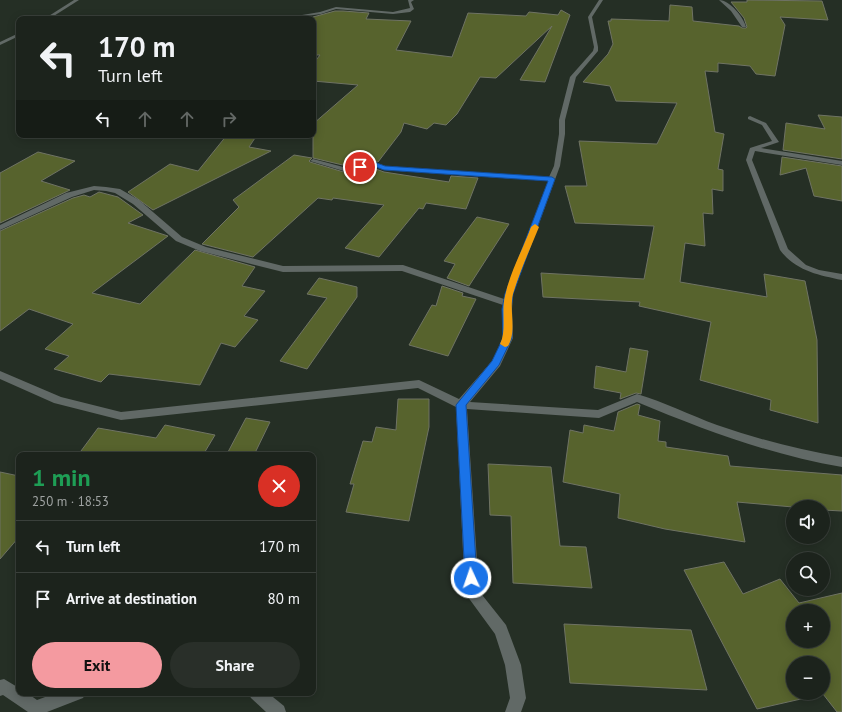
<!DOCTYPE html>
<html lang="en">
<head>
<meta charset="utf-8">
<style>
	body { margin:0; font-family:"PT Sans",sans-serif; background:#292f29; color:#f1f3f6; height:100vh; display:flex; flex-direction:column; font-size:15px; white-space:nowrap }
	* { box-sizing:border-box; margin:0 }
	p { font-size:13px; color:#a0a4a3 }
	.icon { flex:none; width:22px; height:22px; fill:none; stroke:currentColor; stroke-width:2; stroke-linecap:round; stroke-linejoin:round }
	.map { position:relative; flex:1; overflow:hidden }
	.side { position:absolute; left:16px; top:452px; width:300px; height:244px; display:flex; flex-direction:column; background:#1c231c; border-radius:8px; box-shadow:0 2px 10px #0003,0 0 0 1px #3a403b }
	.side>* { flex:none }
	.banner { position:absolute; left:16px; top:16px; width:300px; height:122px; border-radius:8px; box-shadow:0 2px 10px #0003,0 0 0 1px #3a403b; background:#1c231c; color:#f1f3f6; overflow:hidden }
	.buttons { position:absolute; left:786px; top:500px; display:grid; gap:8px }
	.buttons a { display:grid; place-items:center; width:44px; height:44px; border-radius:50%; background:#1c231c; box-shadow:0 2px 10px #0003,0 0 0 1px #3a403b; font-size:20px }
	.pin { position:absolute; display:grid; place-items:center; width:34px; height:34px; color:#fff; margin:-17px; border:2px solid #fff; border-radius:50%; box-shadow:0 1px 4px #0007 }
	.me { position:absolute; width:44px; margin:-22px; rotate:357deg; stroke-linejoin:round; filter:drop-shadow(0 0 3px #0008) }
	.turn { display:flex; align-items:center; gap:14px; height:84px; padding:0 16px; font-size:18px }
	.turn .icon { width:52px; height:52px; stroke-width:2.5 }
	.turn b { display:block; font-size:28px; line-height:34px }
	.lanes { display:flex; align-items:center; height:38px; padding:0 16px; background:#0003; justify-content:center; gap:20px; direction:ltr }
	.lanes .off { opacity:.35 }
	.round { display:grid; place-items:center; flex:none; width:42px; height:42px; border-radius:21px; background:#292f29 }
	.overview { display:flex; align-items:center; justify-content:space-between; height:68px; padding:0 16px }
	h1 { font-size:24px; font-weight:800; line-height:30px; color:#1e9e55 }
	.primary-button { display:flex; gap:8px; margin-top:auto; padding:8px 16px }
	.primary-button a { flex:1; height:46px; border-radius:24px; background:#f49aa0; color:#111; font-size:16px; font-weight:800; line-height:46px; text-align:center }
	.primary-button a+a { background:#292f29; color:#f1f3f6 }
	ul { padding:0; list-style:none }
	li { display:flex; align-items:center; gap:12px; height:52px; padding:0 16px; border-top:1px solid #3a403b }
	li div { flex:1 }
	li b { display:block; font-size:15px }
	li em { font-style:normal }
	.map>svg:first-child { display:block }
	.building { fill:#57632d; stroke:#6f7364; fill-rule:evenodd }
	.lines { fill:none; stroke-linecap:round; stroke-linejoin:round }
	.minor { fill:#616966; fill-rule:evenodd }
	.route { fill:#1a73e8; stroke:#114b97 }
	.slow { fill:#f59e0b }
</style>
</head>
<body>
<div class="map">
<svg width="842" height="712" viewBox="0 0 842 712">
	<rect width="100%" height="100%" fill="#252f25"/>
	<g class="building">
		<polygon points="747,0 822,1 828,20 780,17 785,25 775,76 756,74 750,66 718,63 718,72 705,71 715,132 724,134 718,169 723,170 723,191 712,189 713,214 703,213 705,246 685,243 680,282 767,297 764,274 805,281 817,340 818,423 770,410 771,400 700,380 711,322 639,306 640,302 543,297 541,273 644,279 654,226 575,223 565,186 587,186 579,141 657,144 677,103 616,101 610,86 583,82 608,54 613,44 608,21 611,21 611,19 669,21 670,5 692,7 693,21 739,26 742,28 746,28 747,27 744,18 731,2 747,2"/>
		<polygon points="561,10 570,15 545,82 520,80 552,26 496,78 480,77 457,114 446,125 434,123 427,129 404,123 401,132 378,162 374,161 347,166 313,158 313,124 358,85 313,81 313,64 320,55 313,55 313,17 335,11 343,11 369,13 366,19 411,21 396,50 452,57 468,13 526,16 529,12 558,15"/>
		<polygon points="818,115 842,117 842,159 783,150 786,123 825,129"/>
		<polygon points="227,135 257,135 249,147 271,151 153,210 128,192 170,164 198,171"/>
		<polygon points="38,152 75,161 41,181 70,190 0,223 0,173"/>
		<polygon points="294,155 312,158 309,161 310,162 347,173 373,168 384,172 449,182 451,176 478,178 466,209 426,203 423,209 419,208 379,257 345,248 384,205 333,198 332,200 318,198 253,257 202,244 239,207 233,200"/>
		<polygon points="782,157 842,166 842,201 814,196 806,168 780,175"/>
		<polygon points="99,192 118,197 143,215 128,223 168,236 92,293 140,304 195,250 255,267 242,286 265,291 244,316 258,320 235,347 221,343 200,385 109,374 101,382 54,369 69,356 45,349 73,324 29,309 0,331 0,231 73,198 84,195 90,197"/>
		<polygon points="477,217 509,224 469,286 447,278 455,264 444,261"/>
		<polygon points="319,278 357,287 357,297 307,369 280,361 327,298 307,294"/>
		<polygon points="442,286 463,293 462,296 476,299 448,356 409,345 432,305 436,306"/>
		<polygon points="630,348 648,351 641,394 636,393 620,399 621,393 594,388 596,366 626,372"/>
		<polygon points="398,399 429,399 429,427 409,521 346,512 354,484 350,484 363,441 372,442 376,427 396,430"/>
		<polygon points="637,404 640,405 638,415 660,421 658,441 666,442 666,447 728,456 730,466 842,475 842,511 823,510 823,507 793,507 737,502 745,542 665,529 618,518 620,494 563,482 570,430 583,433 584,425 614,431 618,412"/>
		<polygon points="246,418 270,422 254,455 228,452"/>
		<polygon points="165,425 215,435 203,455 78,455 98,428 156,438"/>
		<polygon points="488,464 551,467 560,546 586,547 592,588 513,583 511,516 490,515"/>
		<polygon points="0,472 19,476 19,537 0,559"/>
		<path d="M 724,562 L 743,594 L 780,579 L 799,603 L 842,593 L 842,712 L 837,712 L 823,694 L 757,709 L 684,570 ZM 793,611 L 823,611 L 823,641 L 793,641 ZM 793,663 L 823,663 L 823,693 L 793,693 Z"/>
		<polygon points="564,624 691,630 707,690 570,683"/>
	</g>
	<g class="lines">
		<g class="minor">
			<polygon points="74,0 79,0 49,19 44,19"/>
			<polygon points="408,0 414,0 411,2 414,9 410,12 393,14 336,9 321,14 292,18 290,17 320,12 336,7 393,12 410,8"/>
			<path d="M 599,0 L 603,0 L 592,17 L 598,47 L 598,51 L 576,77 L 565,120 L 565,134 L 560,166 L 513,294 L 512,309 L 513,338 L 500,366 L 470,402 L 598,410 L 637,394 C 664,402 690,415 717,425 C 758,439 799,450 842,457 L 842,467 C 771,455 704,430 637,402 L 599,418 L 467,409 L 479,591 L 506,625 L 521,665 L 526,698 L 521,712 L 505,712 L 510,698 L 505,665 L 495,634 L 465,593 L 456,407 L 418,388 L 121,420 L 54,403 L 0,379 L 0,371 L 61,397 L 121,412 L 419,380 L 459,399 L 492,361 L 503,338 L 503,305 L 402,271 L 283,272 L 200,251 L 176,241 L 133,204 L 115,193 L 106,191 L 94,190 L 72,197 L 0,230 L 0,225 L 66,193 L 94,186 L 106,187 L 120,189 L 139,200 L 182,237 L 206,247 L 283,266 L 403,265 L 504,299 L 548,181 L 384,170 L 373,166 L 347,172 L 310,161 L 313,159 L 347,168 L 374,162 L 385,166 L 549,177 L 554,166 L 559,134 L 559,120 L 570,77 L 593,51 L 594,47 L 588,17 Z"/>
			<path d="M 719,0 C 730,0 744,18 746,27 L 742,27 L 731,11 Z"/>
			<polygon points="19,33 19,36 0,45 0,42"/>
			<path d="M 750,116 L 766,123 L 779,142 L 761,148 L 842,161 L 842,165 L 755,151 L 752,160 L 788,249 L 806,265 L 819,270 L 842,274 L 842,280 C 818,275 796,271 780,250 L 746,160 L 750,148 L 772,141 L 762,125 L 748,119 L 748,117 Z"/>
			<polygon points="4,679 19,688 19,693 27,693 37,700 56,693 86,693 83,698 47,712 28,712 3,695 0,696 0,680"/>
			<polygon points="248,693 268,693 284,706 286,712 266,712 251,698"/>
		</g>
	</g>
	<polygon class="route" points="374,162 385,166 552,177 555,179 513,294 511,309 512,338 499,365 466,405 477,578 475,582 471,583 467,582 465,578 456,405 492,361 503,338 502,309 505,294 548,181 384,170 373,166 360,169 357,167"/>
	<path class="slow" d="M 535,224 L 539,227 C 530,249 520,271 513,294 C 509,311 517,331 508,346 L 505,347 L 500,344 C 507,330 501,311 505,296 C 510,272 523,249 531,227 Z"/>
</svg>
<div class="buttons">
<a><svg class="icon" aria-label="sound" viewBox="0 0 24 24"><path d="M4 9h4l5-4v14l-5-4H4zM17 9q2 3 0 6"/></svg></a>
<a><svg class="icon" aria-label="search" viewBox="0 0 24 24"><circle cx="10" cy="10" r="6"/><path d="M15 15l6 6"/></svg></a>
<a>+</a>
<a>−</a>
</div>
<div class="pin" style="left:360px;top:167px;background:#d93025"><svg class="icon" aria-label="arrive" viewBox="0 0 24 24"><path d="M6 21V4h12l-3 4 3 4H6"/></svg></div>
<svg class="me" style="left:471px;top:578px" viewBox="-20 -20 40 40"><circle r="17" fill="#1a73e8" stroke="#fff" stroke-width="3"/><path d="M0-11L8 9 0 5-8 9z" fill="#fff"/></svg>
<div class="banner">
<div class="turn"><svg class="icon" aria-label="left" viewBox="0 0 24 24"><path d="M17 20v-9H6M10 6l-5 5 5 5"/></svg><div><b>170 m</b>Turn left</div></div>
<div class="lanes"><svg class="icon" aria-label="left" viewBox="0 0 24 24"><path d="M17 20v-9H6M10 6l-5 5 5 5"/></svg><svg class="icon off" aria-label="ahead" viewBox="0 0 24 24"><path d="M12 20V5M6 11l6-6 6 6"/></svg><svg class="icon off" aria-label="ahead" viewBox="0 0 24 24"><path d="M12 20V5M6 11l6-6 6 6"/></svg><svg class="icon off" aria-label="right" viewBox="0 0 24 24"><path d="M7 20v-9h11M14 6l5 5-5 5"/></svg></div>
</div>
<section class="side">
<div class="overview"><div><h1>1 min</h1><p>250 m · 18:53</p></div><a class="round" style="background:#d93025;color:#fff"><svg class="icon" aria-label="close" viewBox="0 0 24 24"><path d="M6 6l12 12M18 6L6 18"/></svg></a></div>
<ul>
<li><svg class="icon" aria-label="left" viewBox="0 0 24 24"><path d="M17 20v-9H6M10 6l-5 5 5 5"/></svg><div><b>Turn left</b></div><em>170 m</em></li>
<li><svg class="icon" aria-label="arrive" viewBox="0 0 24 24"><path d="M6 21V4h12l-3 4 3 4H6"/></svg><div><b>Arrive at destination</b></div><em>80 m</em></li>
</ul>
<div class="primary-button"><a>Exit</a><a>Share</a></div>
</section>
</div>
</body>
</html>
